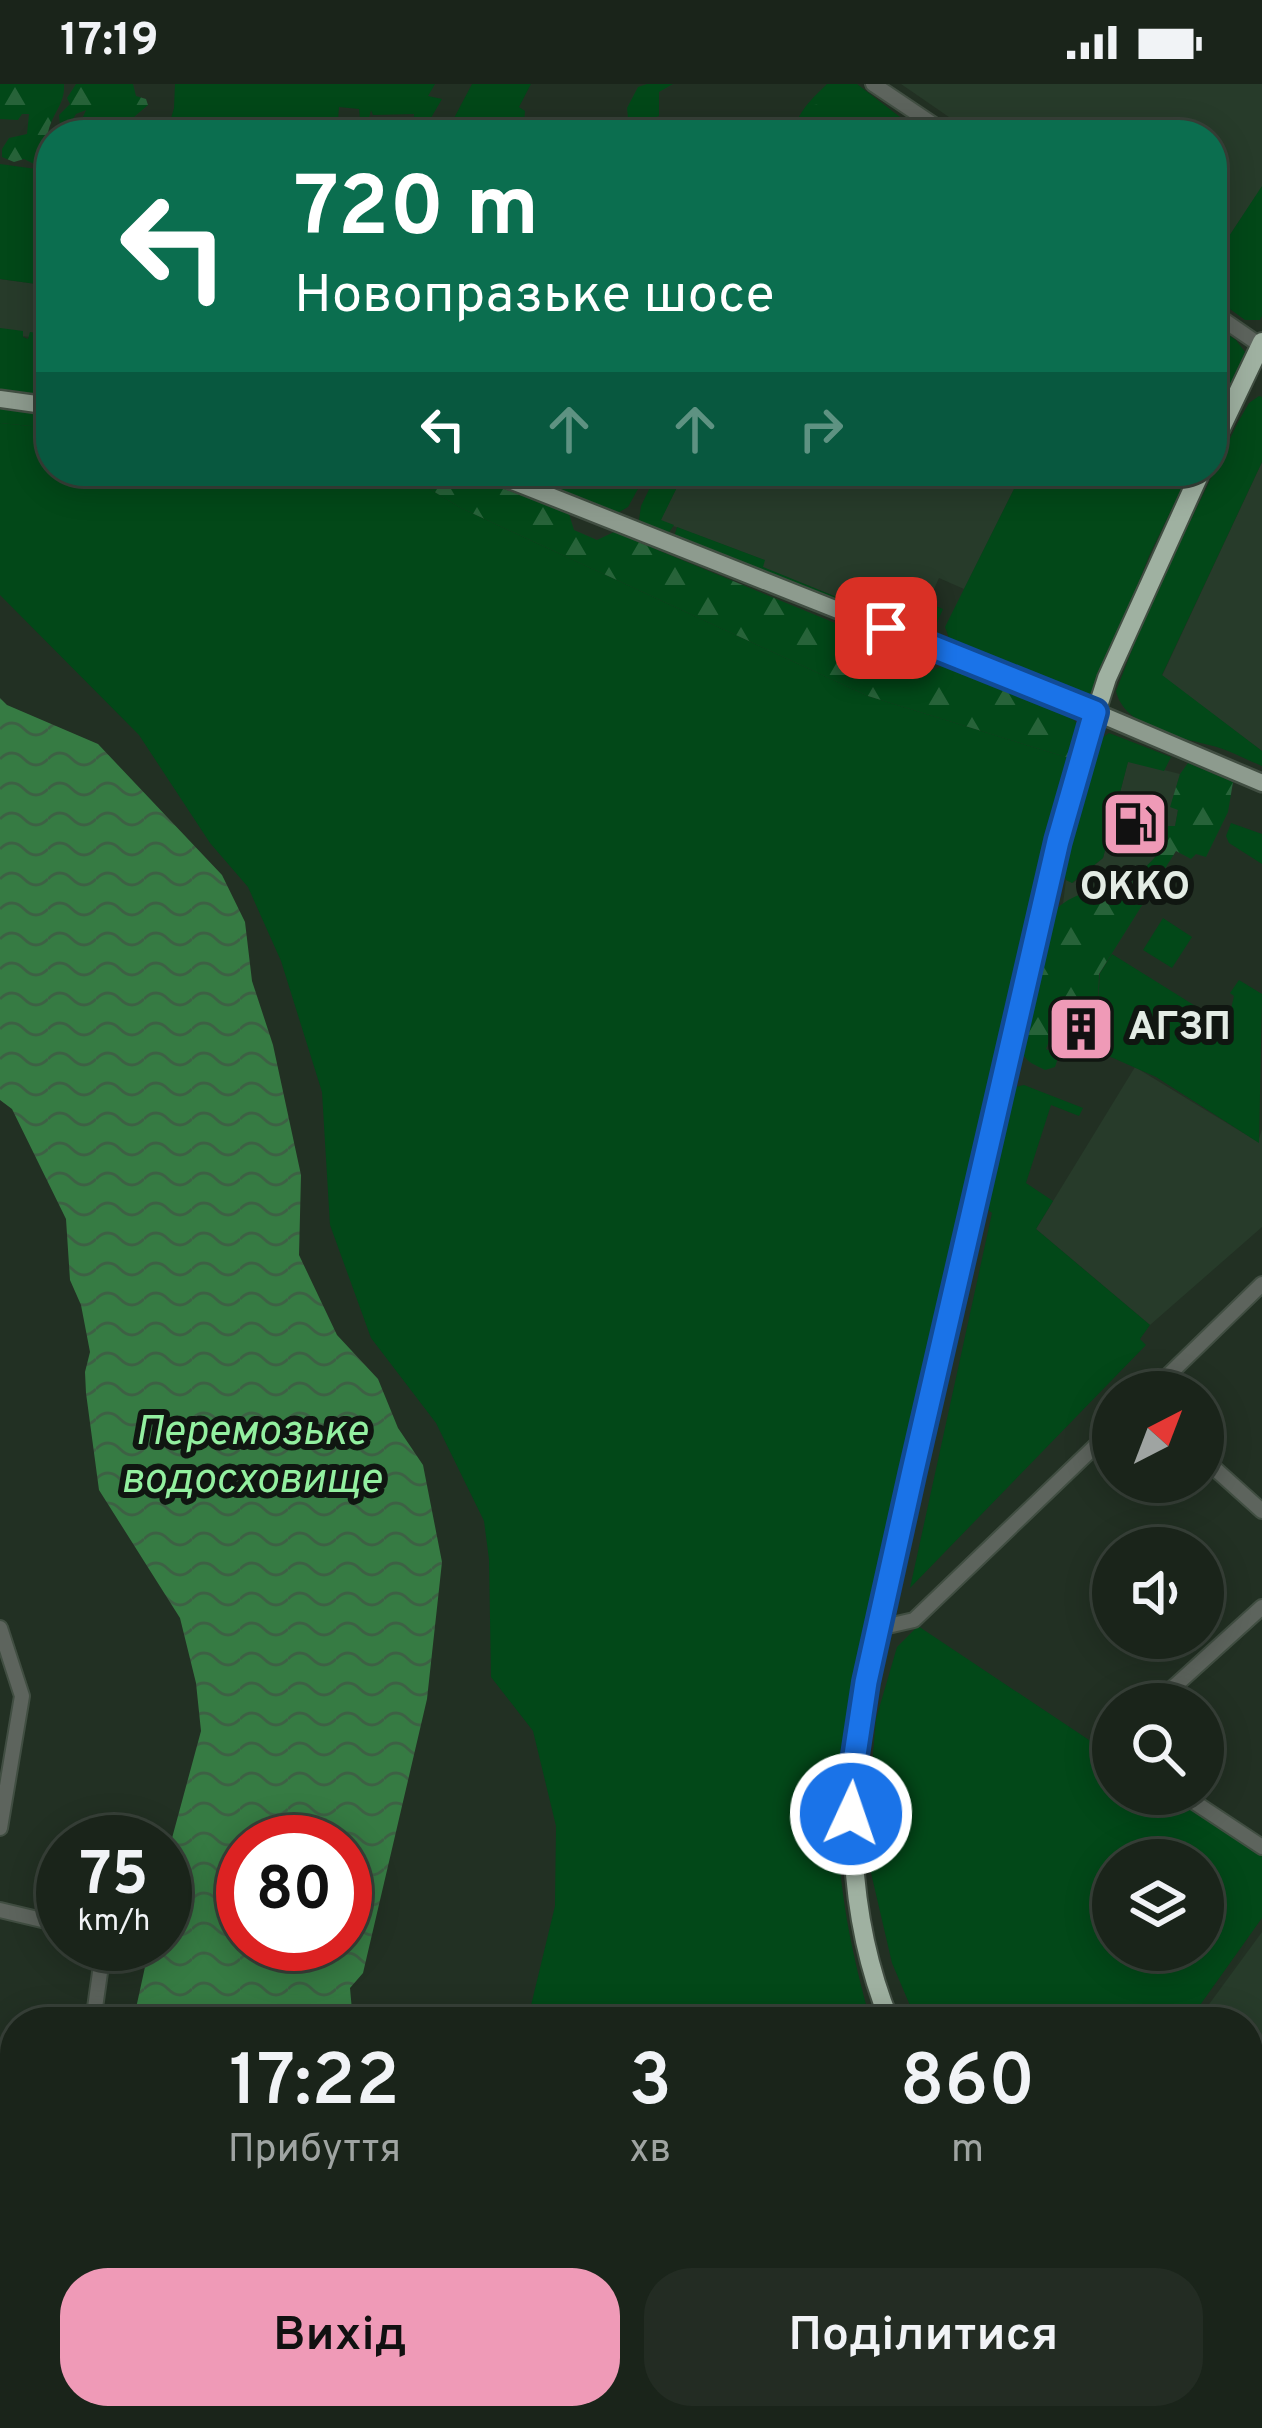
<!DOCTYPE html>
<html lang="uk">
<head>
<meta charset="utf-8">
<style>
	body { margin:0; font-family:Overpass,sans-serif; background:#232c23; color:#f1f3f6; height:100vh; display:flex; flex-direction:column; font-size:45px; white-space:nowrap }
	* { box-sizing:border-box; margin:0 }
	p { font-size:39px; color:#9fa4a2 }
	.icon { flex:none; width:66px; height:66px; fill:none; stroke:currentColor; stroke-width:2; stroke-linecap:round; stroke-linejoin:round }
	.map { position:relative; flex:1; overflow:hidden }
	.sheet { position:absolute; left:0px; top:1923px; width:1263px; height:423px; display:flex; flex-direction:column; background:#1a241a; border-radius:48px 48px 0 0; box-shadow:0 6px 30px #0003,0 0 0 3px #384139 }
	.sheet>* { flex:none }
	.top-card { position:absolute; left:36px; top:36px; width:1191px; height:366px; border-radius:48px; box-shadow:0 6px 30px #0003,0 0 0 3px #384139; background:#0b6e4f; color:#fff; overflow:hidden }
	.needle { width:78px; rotate:42deg }
	.controls { position:absolute; left:1092px; top:1287px; display:grid; gap:24px }
	.controls a { display:grid; place-items:center; width:132px; height:132px; border-radius:50%; background:#1a241a; box-shadow:0 6px 30px #0003,0 0 0 3px #384139; font-size:60px }
	.speed { position:absolute; left:36px; top:1731px; display:flex; gap:24px; font-size:60px; font-weight:700; text-align:center }
	.speed>* { display:grid; place-content:center; width:156px; height:156px; border-radius:50%; background:#1a241a; box-shadow:0 6px 30px #0003,0 0 0 3px #384139; line-height:1 }
	.speed small { font-size:30px; font-weight:400 }
	.speed .limit { border:18px solid #d22; background:#fff; color:#111 }
	.pin { position:absolute; display:grid; place-items:center; width:102px; height:102px; color:#fff; margin:-51px; border-radius:24px; box-shadow:0 6px 18px #0006 }
	.me { position:absolute; width:132px; margin:-66px; rotate:3deg; stroke-linejoin:round; filter:drop-shadow(0 0 9px #0008) }
	.turn { display:flex; align-items:center; gap:42px; height:252px; padding:0 60px; font-size:54px }
	.turn .icon { width:156px; height:156px; stroke-width:2.5 }
	.turn b { display:block; font-size:84px; line-height:102px }
	.lanes { display:flex; align-items:center; height:114px; padding:0 60px; background:#0003; justify-content:center; gap:60px; direction:ltr }
	.lanes .off { opacity:.35 }
	.eta { display:flex; justify-content:space-evenly; align-items:center; height:204px; text-align:center }
	.eta b { font-size:72px; font-weight:600; line-height:84px }
	.cta { display:flex; gap:24px; margin-top:auto; padding:24px 60px }
	.cta a { flex:1; height:138px; border-radius:48px; background:#ef9ab7; color:#111; font-size:48px; font-weight:600; line-height:138px; text-align:center }
	.cta a+a { background:#232c23; color:#f1f3f6 }
	.status { display:flex; justify-content:space-between; align-items:center; height:84px; padding:0 60px; background:#1a241a; direction:ltr }
	.status svg { height:33px; fill:currentColor }
	.map>svg:first-child { display:block }
	.built { fill:#273b2a }
	.green { fill:#024818; fill-rule:evenodd }
	.forest { fill:url(#forest-firs) }
	.wetland { fill:url(#wetland-marsh) }
	.water { fill:url(#water-waves); fill-rule:evenodd }
	.lines { fill:none; stroke-linecap:round; stroke-linejoin:round }
	.stream { stroke:#367b43; stroke-width:3 }
	.minor-casing { stroke:#414e42; stroke-width:18 }
	.major-casing { stroke:#414e42; stroke-width:21 }
	.highway-casing { stroke:#414e42; stroke-width:22 }
	.minor { stroke:#5d645d; stroke-width:14 }
	.major { stroke:#8d9b8e; stroke-width:16 }
	.highway { stroke:#9fb1a1; stroke-width:18 }
	.route-casing { stroke:#114b97; stroke-width:30 }
	.route { stroke:#1a73e8; stroke-width:21 }
	.labels { text-anchor:middle; dominant-baseline:central; stroke-width:12; stroke-linejoin:round; paint-order:stroke }
	.poi-label { font-size:39px; font-weight:bold; fill:#e3ece4; stroke:#101611 }
	.water-label { font-size:42px; font-style:italic; fill:#93f0a0; stroke:#101611 }
</style>
</head>
<body>
<div class="status"><b>17:19</b><svg viewBox="0 0 49 12"><path d="M0 12V9h3v3zM5 12V6h3v6zM10 12V3h3v9zM15 12V0h3v12zM26 1h20v11H26zM47 4h2v5h-2z"/></svg></div>
<div class="map">
<svg width="1262" height="2344" viewBox="0 0 1262 2344">
	<defs>
		<pattern id="forest-firs" width="22" height="20" patternUnits="userSpaceOnUse" patternTransform="scale(3)"><rect width="22" height="20" fill="#024818"/><path d="M5 1l3.5 6h-7zM16 11l3.5 6h-7z" fill="#276339"/></pattern>
		<pattern id="wetland-marsh" width="20" height="14" patternUnits="userSpaceOnUse" patternTransform="scale(3)"><rect width="20" height="14" fill="#024818"/><path d="M1 5h8M5 5V1M11 12h8M15 12V8" fill="none" stroke="#276339"/></pattern>
		<pattern id="water-waves" width="16" height="10" patternUnits="userSpaceOnUse" patternTransform="scale(3)"><rect width="16" height="10" fill="#367b43"/><path d="M0 5q4-4 8 0t8 0" fill="none" stroke="#3d6144"/></pattern>
	</defs>
	<rect width="100%" height="100%" fill="#223023"/>
	<g class="built">
		<polygon points="901,0 1262,0 1262,103 1212,178 1212,51 975,51"/>
		<polygon points="0,195 51,202 51,256 0,249"/>
		<polygon points="1262,378 1262,667 1162,592"/>
		<polygon points="685,387 1023,387 964,505 939,494 916,545 762,483 764,476 660,437"/>
		<polygon points="1128,677 1180,690 1171,722 1178,725 1175,743 1168,743 1165,762 1143,786 1063,820 1066,796 1073,799 1103,774"/>
		<polygon points="1135,983 1258,1058 1262,1045 1262,1143 1150,1241 1036,1145"/>
		<polygon points="1262,1848 1262,2040 1248,2049 1248,1938 1196,1938"/>
	</g>
	<g class="green">
		<polygon points="175,0 435,0 428,12 442,15 421,51 413,49 414,30 373,31 371,26 369,34 360,35 359,25 339,23 338,36 359,45 359,51 345,51 346,46 338,44 337,51 166,51 174,24"/>
		<polygon points="472,0 531,0 519,23 525,27 523,51 500,51 477,42 472,51 445,51"/>
		<path d="M 827,0 L 857,0 L 904,36 L 897,51 C 870,51 857,26 829,35 L 819,51 L 794,51 C 795,29 813,14 827,0 Z"/>
		<polygon points="0,80 36,85 46,100 51,99 51,202 0,195"/>
		<polygon points="1262,102 1262,232 1260,236 1245,236 1212,212 1212,178"/>
		<polygon points="1212,240 1236,256 1245,268 1234,300 1212,313"/>
		<polygon points="0,244 23,247 23,253 28,255 30,248 51,251 51,313 0,307"/>
		<path d="M 1259,312 L 1262,313 L 1262,378 L 1162,591 L 1262,667 L 1262,682 C 1245,675 1227,665 1209,661 C 1179,653 1124,643 1116,607 L 1147,527 L 1238,338 L 1249,319 Z"/>
		<path d="M 0,339 L 51,344 L 51,387 L 400,387 L 461,424 L 868,612 L 1069,674 L 1033,815 L 845,1641 C 842,1671 837,1704 837,1734 C 838,1803 852,1872 871,1938 L 527,1938 L 555,1822 L 556,1742 L 533,1647 L 491,1593 L 489,1475 L 484,1437 L 436,1339 L 371,1254 L 330,1141 L 322,1008 L 281,877 L 248,803 L 210,759 L 139,651 L 0,511 Z"/>
		<polygon points="536,387 648,387 628,423 616,430 538,402"/>
		<polygon points="658,387 685,387 661,436 674,441 668,450 639,436 641,422"/>
		<polygon points="1023,387 1190,387 1149,472 1100,596 1088,612 950,557 945,543"/>
		<polygon points="677,443 765,476 763,483 851,519 843,521 674,453"/>
		<polygon points="928,519 943,525 935,543 920,550 867,530 862,523 916,544"/>
		<polygon points="1109,649 1171,673 1164,687 1128,678 1103,774 1072,799 1066,796 1062,782 1095,659"/>
		<polygon points="1231,739 1262,750 1262,780 1229,759 1226,752"/>
		<polygon points="1163,834 1192,853 1172,884 1143,866"/>
		<polygon points="1112,870 1205,928 1206,934 1223,938 1230,929 1234,912 1230,909 1239,896 1262,910 1259,1059 1156,993 1095,966 1100,889"/>
		<polygon points="1024,1001 1083,1024 1079,1032 1051,1021 1026,1099 1053,1117 1036,1145 1150,1241 1140,1255 1146,1261 910,1504 992,1129 985,1123 1011,1004"/>
		<path d="M 918,1542 L 1113,1672 L 1113,1710 L 1170,1710 L 1262,1771 L 1262,1834 L 1188,1938 L 917,1938 L 892,1879 L 865,1763 L 876,1635 L 897,1563 ZM 1113,1776 L 1203,1776 L 1203,1866 L 1113,1866 Z"/>
		<polygon points="473,2331 886,2331 870,2344 480,2344"/>
	</g>
	<g class="forest">
		<path d="M 0,0 L 64,0 C 65,17 57,24 51,39 C 45,52 50,60 40,78 L 34,80 L 24,75 L 14,78 L 2,73 L 2,65 L 9,54 L 27,50 L 29,30 L 22,30 L 18,36 L 0,35 Z"/>
		<polygon points="76,0 133,0 136,12 146,15 148,21 134,33 135,51 100,51 104,39 100,34 91,51 75,51 86,26 76,30 68,43 60,41 59,31 70,20 67,14"/>
		<polygon points="647,0 673,0 659,8 659,32 645,37 632,51 618,51 615,46 620,35 628,34 627,24 638,3"/>
		<polygon points="831,5 846,10 816,51 797,51 798,42 814,21 824,20"/>
		<polygon points="0,325 51,332 51,344 0,339"/>
		<path d="M 400,387 L 458,387 L 569,430 L 574,446 L 597,456 L 614,448 L 874,555 L 886,573 L 925,589 L 944,581 C 975,592 1062,615 1077,640 L 1069,674 L 868,612 L 461,424 Z"/>
		<path d="M 1188,679 L 1233,698 L 1228,728 L 1206,773 L 1196,770 L 1191,775 L 1176,767 L 1099,890 L 1097,940 L 1081,933 L 1076,943 L 1057,936 L 1046,965 L 1059,971 L 1055,983 L 1045,986 C 1036,981 1027,979 1023,970 C 1016,956 1041,850 1050,834 C 1073,792 1156,814 1168,742 L 1175,742 L 1178,726 L 1170,723 L 1180,690 Z"/>
		<polygon points="1262,2213 1262,2344 1171,2344 1161,2331 1248,2331 1248,2223"/>
		<polygon points="925,2331 1127,2331 1136,2344 907,2344"/>
	</g>
	<polygon class="wetland" points="1262,2087 1262,2206 1248,2216 1248,2096"/>
	<g class="water">
		<path d="M 0,614 L 7,621 L 98,660 L 222,791 L 245,838 L 252,897 L 273,961 L 301,1091 L 299,1171 L 337,1251 L 378,1295 L 398,1344 L 423,1381 L 442,1478 L 427,1615 L 363,1889 L 350,1904 L 353,1938 L 133,1938 L 150,1860 L 165,1860 L 165,1780 L 201,1647 L 196,1599 L 180,1534 L 99,1406 L 86,1309 L 85,1288 L 90,1268 L 81,1221 L 70,1196 L 66,1135 L 12,1025 L 0,1016 ZM 243,1758 L 345,1758 L 345,1860 L 243,1860 Z"/>
		<polygon points="372,2331 461,2331 466,2344 366,2344"/>
	</g>
	<g class="lines">
		<polyline class="stream" points="1248,2207 1262,2196"/>
		<defs>
			<g id="minor">
				<polyline points="873,0 949,51"/>
				<polyline points="1212,228 1260,261"/>
				<polyline points="1151,1308 1262,1200"/>
				<polyline points="1203,1374 1262,1427"/>
				<polyline points="0,1544 22,1612 0,1744"/>
				<polyline points="879,1544 914,1536 1113,1345"/>
				<polyline points="1155,1620 1262,1523"/>
				<polyline points="1113,1663 1113,1664"/>
				<polyline points="1182,1710 1262,1763"/>
				<polyline points="0,1826 63,1841"/>
				<polyline points="93,1938 104,1860"/>
				<polyline points="1248,2071 1262,2061"/>
				<polyline points="0,2287 15,2281"/>
				<polyline points="148,2331 163,2344"/>
				<polyline points="62,2344 78,2331"/>
				<polyline points="890,2344 906,2331"/>
			</g>
			<g id="major">
				<polyline points="0,315 51,322"/>
				<polyline points="487,387 1095,628 1262,699"/>
			</g>
			<g id="highway">
				<polyline points="1212,363 1262,258"/>
				<path d="M 890,1938 C 845,1828 846,1713 866,1598 L 1065,725 L 1107,594 L 1201,387"/>
				<polyline points="1146,2331 1155,2344"/>
			</g>
		</defs>
		<use href="#minor" class="minor-casing"/>
		<use href="#major" class="major-casing"/>
		<use href="#highway" class="highway-casing"/>
		<use href="#minor" class="minor"/>
		<use href="#major" class="major"/>
		<use href="#highway" class="highway"/>
	</g>
	<g class="lines">
		<defs>
			<polyline id="route" points="851,1730 855,1671 866,1598 912,1391 1058,757 1095,628 886,544"/>
		</defs>
		<use href="#route" class="route-casing"/>
		<use href="#route" class="route"/>
	</g>
	<defs>
		<symbol id="fuel-square" viewBox="-11 -11 22 22"><rect x="-9" y="-9" width="18" height="18" rx="4" fill="#ef9ab7" stroke="#101611"/><path d="M-5.5-6h7V0h2V4h1.3V-2.5L3-4.5l.8-.8L6-3V5H2.5V1h-1V6h-7ZM-4.2-4.7v3.2H.2V-4.7Z" fill="#111"/></symbol>
		<symbol id="building-square" viewBox="-11 -11 22 22"><rect x="-9" y="-9" width="18" height="18" rx="4" fill="#ef9ab7" stroke="#101611"/><path d="M-4-6H4V6H1V3H-1V6H-4ZM-2.5-4.3h1.7v1.8h-1.7ZM.8-4.3h1.7v1.8H.8ZM-2.5-1h1.7V.8h-1.7ZM.8-1h1.7V.8H.8Z" fill="#111"/></symbol>
	</defs>
	<g fill-rule="evenodd">
		<use href="#fuel-square" x="1097" y="702" width="76" height="76"/>
		<use href="#building-square" x="1043" y="907" width="76" height="76"/>
	</g>
	<g class="labels">
		<g class="poi-label">
			<text x="1135" y="805">ОККО</text>
			<text x="1128" y="945" text-anchor="start">АГЗП</text>
		</g>
		<g class="water-label">
			<text x="251" y="1349">Перемозьке<tspan x="251" dy="48">водосховище</tspan></text>
		</g>
	</g>
</svg>
<div class="controls">
<a><svg class="needle" viewBox="-14 -14 28 28"><path d="M0-13l5 13h-10z" fill="#e53935"/><path d="M0 13l5-13h-10z" fill="#9fa4a2"/></svg></a>
<a><svg class="icon" aria-label="sound" viewBox="0 0 24 24"><path d="M4 9h4l5-4v14l-5-4H4zM17 9q2 3 0 6"/></svg></a>
<a><svg class="icon" aria-label="search" viewBox="0 0 24 24"><circle cx="10" cy="10" r="6"/><path d="M15 15l6 6"/></svg></a>
<a><svg class="icon" aria-label="layers" viewBox="0 0 24 24"><path d="M12 4l9 5-9 5-9-5zM3 14l9 5 9-5"/></svg></a>
</div>
<div class="speed"><div>75<small>km/h</small></div><div class="limit">80</div></div>
<div class="pin" style="left:886px;top:544px;background:#d93025"><svg class="icon" aria-label="arrive" viewBox="0 0 24 24"><path d="M6 21V4h12l-3 4 3 4H6"/></svg></div>
<svg class="me" style="left:851px;top:1730px" viewBox="-20 -20 40 40"><circle r="17" fill="#1a73e8" stroke="#fff" stroke-width="3"/><path d="M0-11L8 9 0 5-8 9z" fill="#fff"/></svg>
<div class="top-card">
<div class="turn"><svg class="icon" aria-label="left" viewBox="0 0 24 24"><path d="M17 20v-9H6M10 6l-5 5 5 5"/></svg><div><b>720 m</b>Новопразьке шосе</div></div>
<div class="lanes"><svg class="icon" aria-label="left" viewBox="0 0 24 24"><path d="M17 20v-9H6M10 6l-5 5 5 5"/></svg><svg class="icon off" aria-label="ahead" viewBox="0 0 24 24"><path d="M12 20V5M6 11l6-6 6 6"/></svg><svg class="icon off" aria-label="ahead" viewBox="0 0 24 24"><path d="M12 20V5M6 11l6-6 6 6"/></svg><svg class="icon off" aria-label="right" viewBox="0 0 24 24"><path d="M7 20v-9h11M14 6l5 5-5 5"/></svg></div>
</div>
<section class="sheet">
<div class="eta">
<div><b>17:22</b><p>Прибуття</p></div>
<div><b>3</b><p>хв</p></div>
<div><b>860</b><p>m</p></div>
</div>
<div class="cta"><a>Вихід</a><a>Поділитися</a></div>
</section>
</div>
</body>
</html>
